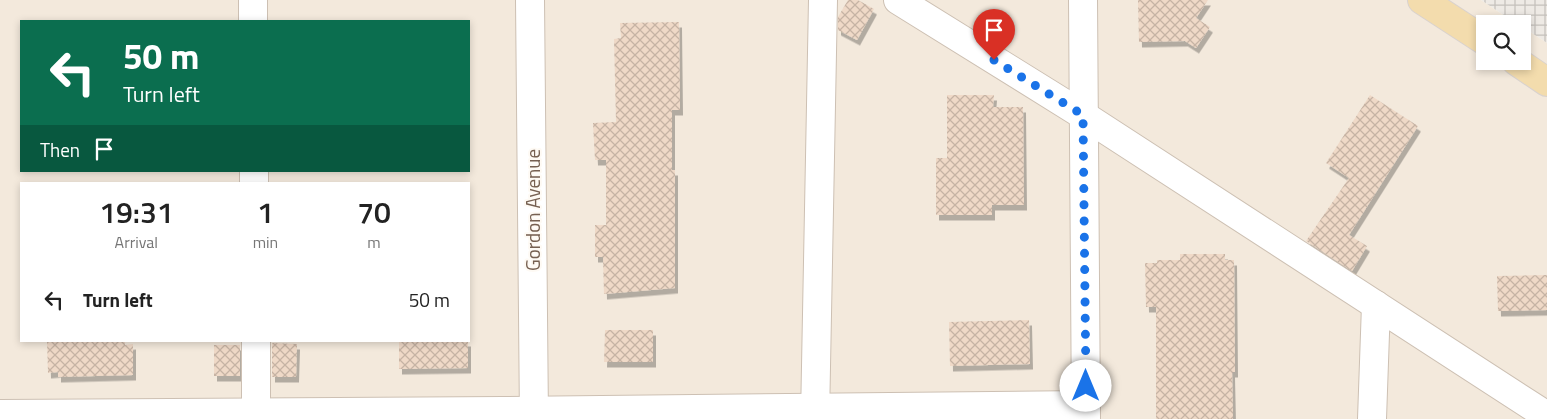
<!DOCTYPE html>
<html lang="en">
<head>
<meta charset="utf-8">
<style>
	body { margin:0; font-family:"Titillium Web",sans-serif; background:#f2f2f2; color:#222; height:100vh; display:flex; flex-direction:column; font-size:19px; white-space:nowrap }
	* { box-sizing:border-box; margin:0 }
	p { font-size:16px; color:#767676 }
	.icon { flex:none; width:28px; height:28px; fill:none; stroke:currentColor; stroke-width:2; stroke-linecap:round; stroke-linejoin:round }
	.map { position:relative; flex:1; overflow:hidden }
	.details { position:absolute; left:20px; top:182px; width:450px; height:160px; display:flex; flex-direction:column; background:#fff; border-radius:0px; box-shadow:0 2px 8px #0003 }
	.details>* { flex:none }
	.top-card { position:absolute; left:20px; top:20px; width:450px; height:152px; border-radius:0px; box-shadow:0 2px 8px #0003; background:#0b6e4f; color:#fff; overflow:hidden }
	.controls { position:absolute; left:1476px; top:15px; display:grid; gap:10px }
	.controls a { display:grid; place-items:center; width:55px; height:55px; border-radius:0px; background:#fff; box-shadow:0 2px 8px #0003; font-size:25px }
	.pin { position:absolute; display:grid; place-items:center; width:42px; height:42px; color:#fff; margin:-51px -21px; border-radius:50% 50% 50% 0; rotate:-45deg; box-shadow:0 0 5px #0007 }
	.pin .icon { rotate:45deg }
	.me { position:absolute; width:55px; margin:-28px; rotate:0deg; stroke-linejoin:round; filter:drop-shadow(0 0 4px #0008) }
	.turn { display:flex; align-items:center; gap:18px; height:105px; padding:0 20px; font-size:22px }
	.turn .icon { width:65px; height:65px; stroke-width:2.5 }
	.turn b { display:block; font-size:35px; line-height:42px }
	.then { display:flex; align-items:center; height:48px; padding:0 20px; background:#0003; gap:10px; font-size:19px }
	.eta { display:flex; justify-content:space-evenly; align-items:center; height:85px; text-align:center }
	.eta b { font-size:30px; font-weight:600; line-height:35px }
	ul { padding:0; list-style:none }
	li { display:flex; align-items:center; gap:15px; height:65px; padding:0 20px }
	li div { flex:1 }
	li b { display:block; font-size:19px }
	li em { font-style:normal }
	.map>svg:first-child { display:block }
	.residential { fill:#f3e9dc; fill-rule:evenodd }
	.industrial { fill:url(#industrial-grid) }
	.building { fill:url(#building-cross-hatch); filter:url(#shadow) }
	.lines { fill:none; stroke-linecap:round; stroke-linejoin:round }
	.minor-casing { stroke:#cdc0b3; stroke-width:30 }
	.major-casing { stroke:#d9d2ce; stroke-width:30 }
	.minor { stroke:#fff; stroke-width:28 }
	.major { stroke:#f3dcad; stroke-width:28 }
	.route { stroke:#1a73e8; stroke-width:9; stroke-dasharray:0 16.2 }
	.labels { text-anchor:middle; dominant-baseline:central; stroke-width:4; stroke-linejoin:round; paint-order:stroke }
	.street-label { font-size:19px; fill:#766051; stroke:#fefaf4 }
</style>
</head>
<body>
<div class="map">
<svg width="1547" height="419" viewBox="0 0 1547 419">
	<defs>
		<pattern id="industrial-grid" width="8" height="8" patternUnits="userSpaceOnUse" patternTransform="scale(1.25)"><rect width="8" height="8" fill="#eeeae5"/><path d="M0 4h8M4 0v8" fill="none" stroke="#c5c1bc"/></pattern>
		<pattern id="building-cross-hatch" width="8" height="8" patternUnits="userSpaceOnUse" patternTransform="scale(1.25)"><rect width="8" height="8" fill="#efd9c7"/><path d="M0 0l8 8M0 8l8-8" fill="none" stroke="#c6b3a4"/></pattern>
		<filter id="shadow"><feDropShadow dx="3" dy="5.5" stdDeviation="0" flood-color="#0004"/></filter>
	</defs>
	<rect width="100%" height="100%" fill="#fbf7ed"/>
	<path class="residential" d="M 0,0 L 1481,0 L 1517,24 L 1485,24 L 1485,61 L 1522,61 L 1523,27 L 1547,43 L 1547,419 L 0,419 ZM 21,21 L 469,21 L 469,171 L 21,171 ZM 21,184 L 469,184 L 469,341 L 21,341 Z"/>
	<polygon class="industrial" points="1481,0 1547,0 1547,43 1523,27 1522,24 1517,24"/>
	<g class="building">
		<polygon points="848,0 858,0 874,9 857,40 838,30 838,17"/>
		<polygon points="1138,0 1208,0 1196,18 1210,27 1196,48 1185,41 1139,42"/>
		<polygon points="679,22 680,110 672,110 672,170 675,170 675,288 604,294 603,257 595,257 595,225 606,225 606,160 595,160 593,123 616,122 614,39 621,38 620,23"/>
		<polygon points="947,95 994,95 993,107 1023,107 1024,205 992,205 992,215 936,215 936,158 947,158"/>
		<polygon points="1370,95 1418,126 1349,235 1367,246 1352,271 1306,241 1349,178 1326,163"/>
		<polygon points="1180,254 1225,254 1225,260 1234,260 1235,372 1232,372 1233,419 1156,419 1156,307 1146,307 1145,263 1157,263 1157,260 1180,260"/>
		<polygon points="1547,275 1547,310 1498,311 1497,276"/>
		<polygon points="1029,320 1030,364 950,366 949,322"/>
		<polygon points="605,330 653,330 653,362 604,362"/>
		<polygon points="47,341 125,341 125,345 133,344 133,375 58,377 58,372 48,373"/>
		<polygon points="399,341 468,341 468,368 399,369"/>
		<polygon points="272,343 297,344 296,377 272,377"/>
		<rect x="214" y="345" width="26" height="31"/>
	</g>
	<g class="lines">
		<defs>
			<g id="minor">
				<polyline points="253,0 253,21"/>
				<polyline points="530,0 534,419"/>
				<polyline points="898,0 1083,115 1547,416"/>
				<polyline points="1083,0 1086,419"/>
				<polyline points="254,171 254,184"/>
				<polyline points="256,341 256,413"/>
				<polyline points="0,414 503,411 1086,405"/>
				<polyline points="815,419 823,0"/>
				<polyline points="1372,419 1376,305"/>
			</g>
			<g id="major">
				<polyline points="1422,0 1485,41"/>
				<polyline points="1516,61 1547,82"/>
			</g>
		</defs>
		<use href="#minor" class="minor-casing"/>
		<use href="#major" class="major-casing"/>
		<use href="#minor" class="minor"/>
		<use href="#major" class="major"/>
	</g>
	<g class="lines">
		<polyline class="route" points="994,60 1083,115 1086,386"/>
	</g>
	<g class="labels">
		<g class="street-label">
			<text transform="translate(532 210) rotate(-90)">Gordon Avenue</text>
		</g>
	</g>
</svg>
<div class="controls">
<a><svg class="icon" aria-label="search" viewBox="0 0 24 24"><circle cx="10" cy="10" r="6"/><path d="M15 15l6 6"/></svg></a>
</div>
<div class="pin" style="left:994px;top:60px;background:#d93025"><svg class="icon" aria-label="arrive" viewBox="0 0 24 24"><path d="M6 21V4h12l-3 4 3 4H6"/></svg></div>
<svg class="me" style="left:1086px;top:386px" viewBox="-20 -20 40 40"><circle r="19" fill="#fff"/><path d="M0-13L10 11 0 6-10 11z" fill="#1a73e8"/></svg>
<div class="top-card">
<div class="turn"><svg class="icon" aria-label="left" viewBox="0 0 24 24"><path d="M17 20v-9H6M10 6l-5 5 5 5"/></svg><div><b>50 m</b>Turn left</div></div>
<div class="then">Then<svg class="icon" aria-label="arrive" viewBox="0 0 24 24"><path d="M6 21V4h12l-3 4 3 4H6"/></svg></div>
</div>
<section class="details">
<div class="eta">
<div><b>19:31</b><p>Arrival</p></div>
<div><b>1</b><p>min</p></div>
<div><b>70</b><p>m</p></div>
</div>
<ul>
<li><svg class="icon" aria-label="left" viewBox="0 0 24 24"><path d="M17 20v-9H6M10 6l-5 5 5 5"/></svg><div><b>Turn left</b></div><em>50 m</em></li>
</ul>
</section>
</div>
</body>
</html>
